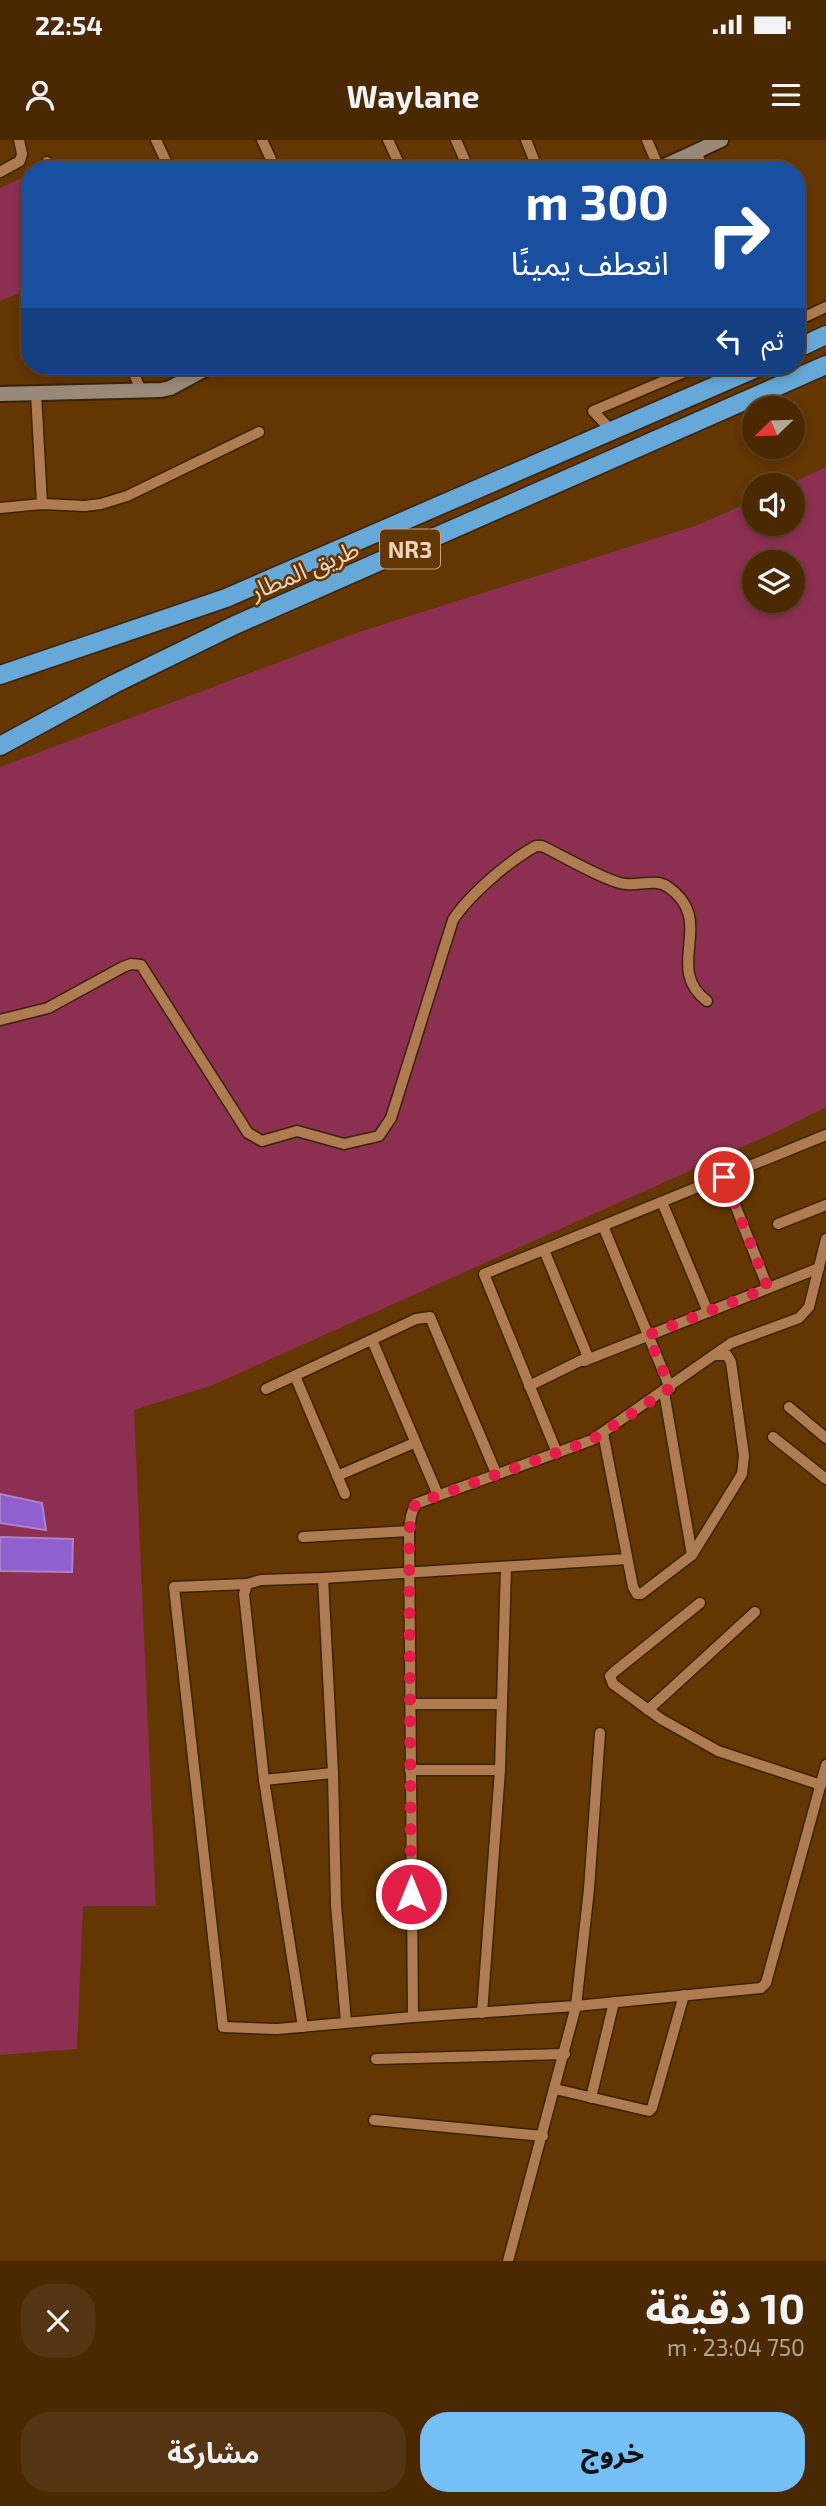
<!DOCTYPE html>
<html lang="ar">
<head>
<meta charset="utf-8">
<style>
	body { margin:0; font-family:"Exo 2","Noto Sans Arabic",sans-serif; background:#543411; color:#f1f3f6; direction:rtl; height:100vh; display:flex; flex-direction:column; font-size:26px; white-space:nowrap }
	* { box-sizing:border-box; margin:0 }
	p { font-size:23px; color:#b2a699 }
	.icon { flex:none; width:38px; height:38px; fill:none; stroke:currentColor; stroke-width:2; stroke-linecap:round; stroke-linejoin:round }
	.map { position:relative; height:2121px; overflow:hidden; direction:ltr }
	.drawer { display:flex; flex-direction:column; background:#4a2802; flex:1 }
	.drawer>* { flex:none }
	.hud { position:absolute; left:21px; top:21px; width:784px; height:214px; border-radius:28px; box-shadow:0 4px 10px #0003,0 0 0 2px #614424; direction:rtl; background:#1a4fa0; color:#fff; overflow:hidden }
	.needle { width:46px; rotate:247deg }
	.controls { position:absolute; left:742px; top:256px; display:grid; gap:14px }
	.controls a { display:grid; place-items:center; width:63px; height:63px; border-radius:50%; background:#4a2802; box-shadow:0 4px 10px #0003,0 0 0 2px #614424; font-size:35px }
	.pin { position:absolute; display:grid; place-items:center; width:60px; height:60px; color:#fff; margin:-30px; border:4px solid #fff; border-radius:50%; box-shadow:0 2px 7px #0007 }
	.me { position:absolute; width:77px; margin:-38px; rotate:0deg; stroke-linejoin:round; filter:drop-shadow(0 0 5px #0008) }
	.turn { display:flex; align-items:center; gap:24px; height:147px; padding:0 21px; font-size:32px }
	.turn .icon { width:91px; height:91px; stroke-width:2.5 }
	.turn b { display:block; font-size:49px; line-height:60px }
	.then { display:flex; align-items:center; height:66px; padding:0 21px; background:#0003; gap:14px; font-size:26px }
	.round { display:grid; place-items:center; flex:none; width:74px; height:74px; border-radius:28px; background:#543411 }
	.headline { display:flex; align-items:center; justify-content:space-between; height:119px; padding:0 21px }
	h1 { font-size:42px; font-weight:700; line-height:52px }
	.primary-button { display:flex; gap:14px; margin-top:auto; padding:14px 21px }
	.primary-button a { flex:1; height:80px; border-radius:28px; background:#75c0f6; color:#111; font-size:28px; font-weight:700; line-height:80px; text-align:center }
	.primary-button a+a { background:#543411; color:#f1f3f6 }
	.status { display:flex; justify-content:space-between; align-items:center; height:49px; padding:0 35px; background:#4a2802; direction:ltr }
	.status svg { height:19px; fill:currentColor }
	header { display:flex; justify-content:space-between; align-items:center; height:91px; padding:0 21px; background:#4a2802; font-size:32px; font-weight:700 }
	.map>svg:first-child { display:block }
	.green { fill:#8c2f51; fill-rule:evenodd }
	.water { fill:#8f60ce; stroke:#ac82c9; stroke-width:2 }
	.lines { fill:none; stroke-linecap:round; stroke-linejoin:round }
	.street-casing { stroke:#3b220b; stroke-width:13 }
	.secondary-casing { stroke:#3b220b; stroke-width:18 }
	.highway-casing { stroke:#3b220b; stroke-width:21 }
	.street { stroke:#ae7c50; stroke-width:10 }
	.secondary { stroke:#988979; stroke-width:14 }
	.highway { stroke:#66a8d8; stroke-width:18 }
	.route { stroke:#e11d48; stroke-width:12; stroke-dasharray:0 21.6 }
	.labels { text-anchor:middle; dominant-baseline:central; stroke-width:5; stroke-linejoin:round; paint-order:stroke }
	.shield { fill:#633602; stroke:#c4a384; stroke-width:2 }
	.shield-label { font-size:23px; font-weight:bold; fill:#eed2bc }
	.street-label { font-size:24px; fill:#eed2bc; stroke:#633602 }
</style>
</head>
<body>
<div class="status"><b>22:54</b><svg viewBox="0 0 49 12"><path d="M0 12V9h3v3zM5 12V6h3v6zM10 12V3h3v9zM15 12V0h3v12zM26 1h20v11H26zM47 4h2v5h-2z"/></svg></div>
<header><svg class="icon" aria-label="menu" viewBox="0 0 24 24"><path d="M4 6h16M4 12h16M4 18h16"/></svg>Waylane<svg class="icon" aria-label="person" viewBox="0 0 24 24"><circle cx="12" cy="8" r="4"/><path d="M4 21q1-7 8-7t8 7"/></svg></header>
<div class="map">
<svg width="826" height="2121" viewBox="0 0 826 2121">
	<rect width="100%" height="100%" fill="#633602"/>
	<g class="green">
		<polygon points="30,34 30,149 0,161 0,48"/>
		<path d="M 826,327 L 826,967 L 776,992 L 213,1245 L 134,1270 L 156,1766 L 83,1766 L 77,1909 L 0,1915 L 0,627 L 359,492 L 698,385 L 754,360 L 754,383 L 793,383 L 793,345 L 787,345 ZM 754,422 L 793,422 L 793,460 L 754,460 Z"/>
	</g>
	<g class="water">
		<polygon points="0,1354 42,1363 46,1390 0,1383"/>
		<polygon points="0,1397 73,1399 72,1432 0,1431"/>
	</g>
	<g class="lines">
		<defs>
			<g id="street">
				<polyline points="156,0 170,30"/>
				<polyline points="262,0 276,30"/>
				<polyline points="388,0 402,30"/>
				<polyline points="456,0 469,30"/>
				<polyline points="526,0 538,30"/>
				<polyline points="647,0 659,28"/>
				<polyline points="696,12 704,30"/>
				<polyline points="47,22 50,30"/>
				<polyline points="0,32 20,21 22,14 19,0"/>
				<polyline points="796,181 826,167"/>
				<polyline points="131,226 141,251"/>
				<polyline points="36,253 42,364"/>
				<polyline points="612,291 593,271 699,226"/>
				<polyline points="0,368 42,364 85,366 101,364 127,356 259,292"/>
				<path d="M 0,880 L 48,868 L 123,827 L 131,824 L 141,825 L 248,993 L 262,1001 L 297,991 L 344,1004 L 379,996 L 391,978 L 453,780 C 469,755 510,720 536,706 L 542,706 C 565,717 598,737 620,743 C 635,748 655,737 668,747 C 718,782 662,827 707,861"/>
				<polyline points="724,1037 768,1148"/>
				<polyline points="662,1062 708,1172"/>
				<polyline points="778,1084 826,1065"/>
				<polyline points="603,1086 670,1248"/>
				<polyline points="372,1200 438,1355"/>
				<polyline points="584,1221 819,1128"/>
				<polyline points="295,1236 345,1354"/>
				<polyline points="529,1246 588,1217 544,1110"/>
				<polyline points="266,1249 416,1179 430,1177 496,1333"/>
				<polyline points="664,1252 692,1415"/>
				<polyline points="789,1267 826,1298"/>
				<polyline points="603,1293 633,1447 637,1454 641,1454 692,1415 742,1334 744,1316 731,1222 727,1215 715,1215"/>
				<polyline points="773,1297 826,1339"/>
				<polyline points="557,1313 484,1134 826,995"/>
				<polyline points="337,1336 414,1303"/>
				<polyline points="303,1397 409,1391"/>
				<polyline points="323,1438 333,1633 336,1765 346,1882"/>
				<polyline points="247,1444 174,1447 223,1887 277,1889 413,1877 576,1866 761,1848 766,1843 826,1625"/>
				<polyline points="700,1463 614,1532 610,1536 613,1544 661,1579 718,1611 821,1645"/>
				<polyline points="411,1564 502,1564"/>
				<polyline points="648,1570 755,1472"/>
				<polyline points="410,1630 500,1630"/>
				<polyline points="264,1640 333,1633"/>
				<polyline points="482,1873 500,1630 506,1427"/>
				<polyline points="413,1877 409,1391 411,1376 415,1364 592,1300 731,1203 799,1178 809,1167 826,1099"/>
				<polyline points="303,1887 264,1640 244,1454 247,1444 261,1440 323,1438 627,1419"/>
				<polyline points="376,1919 565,1914"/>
				<polyline points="555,1949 649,1971 652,1968 684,1855"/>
				<polyline points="591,1958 614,1862"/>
				<polyline points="374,1980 543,1996"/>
				<polyline points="508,2121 576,1866 589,1749 600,1593"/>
			</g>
			<g id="secondary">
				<polyline points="656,30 721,0"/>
				<polyline points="0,254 161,250 170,248 211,226"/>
			</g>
			<g id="highway">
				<polyline points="796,209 826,195"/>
				<polyline points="0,535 226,458 761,226"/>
				<polyline points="0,606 114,544 235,485 826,225"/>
			</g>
		</defs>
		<use href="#street" class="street-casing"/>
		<use href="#secondary" class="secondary-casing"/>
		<use href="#highway" class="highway-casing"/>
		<use href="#street" class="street"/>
		<use href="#secondary" class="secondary"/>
		<use href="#highway" class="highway"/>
	</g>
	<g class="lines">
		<polyline class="route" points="411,1754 409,1391 415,1364 592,1300 670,1248 648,1195 768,1148 724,1037"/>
	</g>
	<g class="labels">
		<rect class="shield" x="380" y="389.5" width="60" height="39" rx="5"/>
		<g class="shield-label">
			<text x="410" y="409">NR3</text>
		</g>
		<g class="street-label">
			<text transform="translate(304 429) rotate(-23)">طريق المطار</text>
		</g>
	</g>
</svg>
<div class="controls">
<a><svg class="needle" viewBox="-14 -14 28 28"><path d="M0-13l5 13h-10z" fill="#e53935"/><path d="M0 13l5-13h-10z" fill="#b2a699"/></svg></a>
<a><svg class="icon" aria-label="sound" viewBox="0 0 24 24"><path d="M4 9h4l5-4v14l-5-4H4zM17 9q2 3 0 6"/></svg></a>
<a><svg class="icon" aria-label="layers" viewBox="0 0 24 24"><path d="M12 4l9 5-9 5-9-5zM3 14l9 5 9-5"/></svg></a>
</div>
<div class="pin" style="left:724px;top:1037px;background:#d93025"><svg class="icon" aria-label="arrive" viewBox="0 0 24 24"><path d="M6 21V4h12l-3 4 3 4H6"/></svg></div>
<svg class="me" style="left:411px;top:1754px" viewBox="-20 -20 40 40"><circle r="17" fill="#e11d48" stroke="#fff" stroke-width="3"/><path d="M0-11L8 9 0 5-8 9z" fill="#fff"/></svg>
<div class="hud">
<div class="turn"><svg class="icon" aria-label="right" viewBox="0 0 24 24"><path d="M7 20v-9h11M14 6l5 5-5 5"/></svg><div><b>300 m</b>انعطف يمينًا</div></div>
<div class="then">ثم<svg class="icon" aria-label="left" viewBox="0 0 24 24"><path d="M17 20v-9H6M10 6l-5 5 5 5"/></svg></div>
</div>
</div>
<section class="drawer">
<div class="headline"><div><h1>10 دقيقة</h1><p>750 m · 23:04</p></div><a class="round"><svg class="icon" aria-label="close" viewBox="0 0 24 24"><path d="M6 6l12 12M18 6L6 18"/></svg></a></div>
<div class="primary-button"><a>خروج</a><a>مشاركة</a></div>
</section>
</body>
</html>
